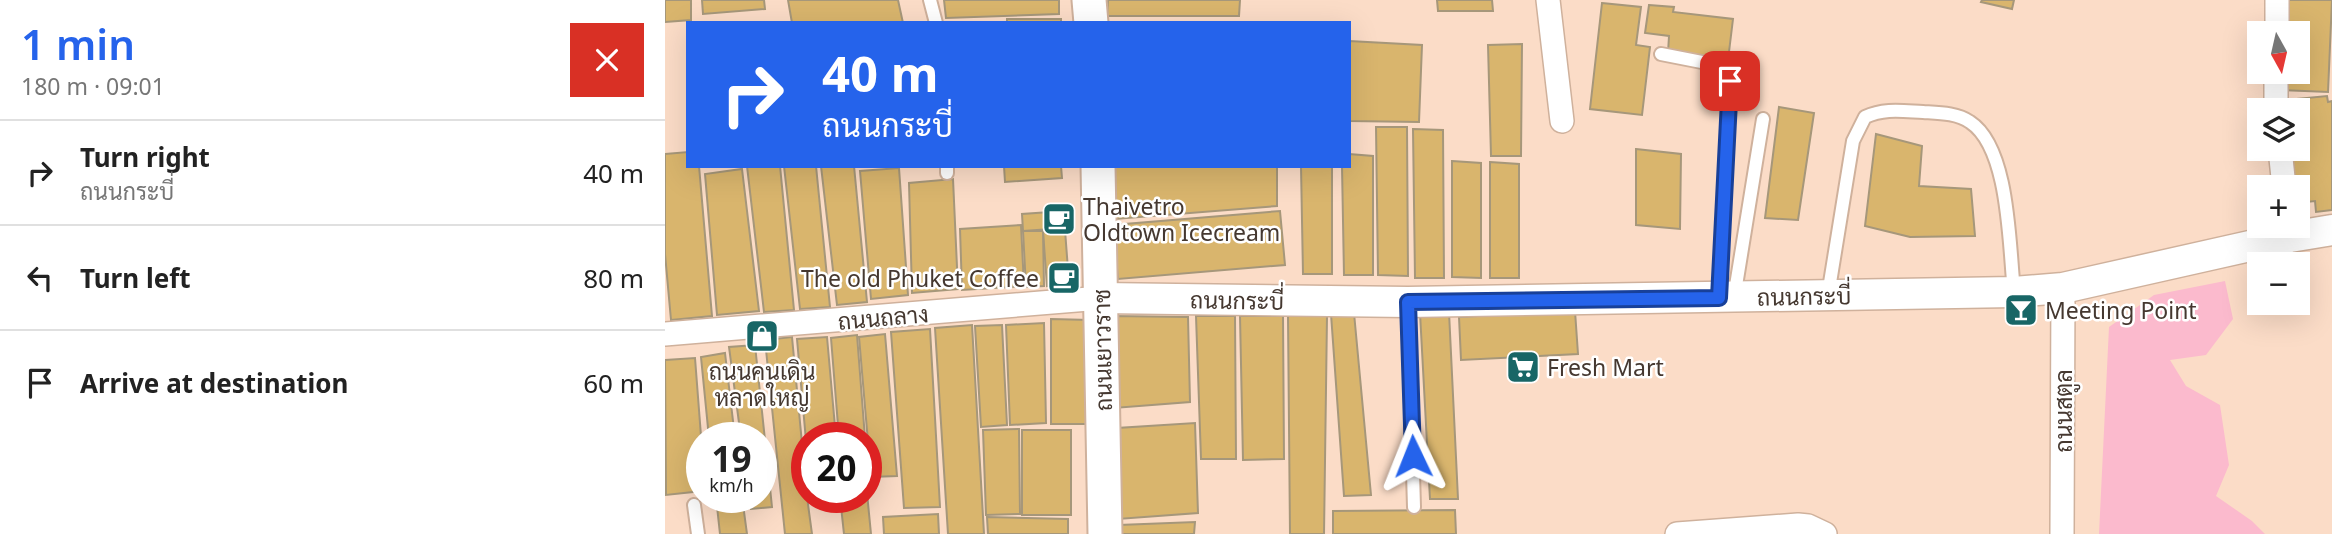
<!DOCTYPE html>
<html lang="en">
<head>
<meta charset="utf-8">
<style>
	body { margin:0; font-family:"Noto Sans",Sarabun,sans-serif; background:#f6f6f6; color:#222; height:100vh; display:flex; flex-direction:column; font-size:26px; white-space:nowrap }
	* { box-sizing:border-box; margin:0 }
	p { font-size:23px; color:#767676 }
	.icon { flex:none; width:38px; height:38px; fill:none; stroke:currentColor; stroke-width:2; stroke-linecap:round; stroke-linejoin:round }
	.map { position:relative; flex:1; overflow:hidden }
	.drawer { display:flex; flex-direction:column; background:#fff; width:665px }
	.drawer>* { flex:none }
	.guide { position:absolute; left:21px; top:21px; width:665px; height:147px; border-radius:0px; box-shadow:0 7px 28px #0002; background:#2563eb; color:#fff; overflow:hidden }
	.needle { width:46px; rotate:172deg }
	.controls { position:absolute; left:1582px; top:21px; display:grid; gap:14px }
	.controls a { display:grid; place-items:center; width:63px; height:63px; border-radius:0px; background:#fff; box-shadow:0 7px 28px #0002; font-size:35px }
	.speed { position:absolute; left:21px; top:422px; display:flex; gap:14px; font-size:35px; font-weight:700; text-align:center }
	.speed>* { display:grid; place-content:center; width:91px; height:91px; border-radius:50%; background:#fff; box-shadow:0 7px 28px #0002; line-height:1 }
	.speed small { font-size:18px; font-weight:400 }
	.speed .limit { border:10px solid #d22; background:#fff; color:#111 }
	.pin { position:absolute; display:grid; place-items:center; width:60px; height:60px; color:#fff; margin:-30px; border-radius:14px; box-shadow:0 4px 10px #0006 }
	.me { position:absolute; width:77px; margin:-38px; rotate:358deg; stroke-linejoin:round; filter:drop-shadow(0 0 5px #0008) }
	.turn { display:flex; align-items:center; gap:24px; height:147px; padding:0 21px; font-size:32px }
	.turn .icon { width:91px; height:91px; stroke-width:2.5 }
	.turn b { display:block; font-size:49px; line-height:60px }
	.round { display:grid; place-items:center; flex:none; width:74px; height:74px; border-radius:0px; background:#f6f6f6 }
	.summary { display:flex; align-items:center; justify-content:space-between; height:119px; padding:0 21px }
	h1 { font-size:42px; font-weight:600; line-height:52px; color:#2563eb }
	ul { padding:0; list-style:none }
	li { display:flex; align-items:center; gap:21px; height:105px; padding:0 21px; border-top:2px solid #e0e0e0 }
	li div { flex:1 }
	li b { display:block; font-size:26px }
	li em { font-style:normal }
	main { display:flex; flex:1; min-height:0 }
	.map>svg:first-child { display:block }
	.green { fill:#fbbacd }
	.building { fill:#d9b56d; stroke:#a6977a; stroke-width:2 }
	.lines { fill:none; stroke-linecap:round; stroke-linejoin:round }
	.service-casing { stroke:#cfb19c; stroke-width:16 }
	.minor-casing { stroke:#cfb19c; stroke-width:26 }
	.tertiary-casing { stroke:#cfb19c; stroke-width:33 }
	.secondary-casing { stroke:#cfb19c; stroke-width:37 }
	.service { stroke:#fff; stroke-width:12 }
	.minor { stroke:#fff; stroke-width:23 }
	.tertiary { stroke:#fff; stroke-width:30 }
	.secondary { stroke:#fff; stroke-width:33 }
	.route-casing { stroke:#184099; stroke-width:18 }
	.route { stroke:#2563eb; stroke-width:12 }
	.labels { text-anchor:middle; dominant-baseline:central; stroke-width:5; stroke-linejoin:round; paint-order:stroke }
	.poi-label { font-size:23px; fill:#453830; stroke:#fff; text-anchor:start }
	.street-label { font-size:23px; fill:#453830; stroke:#fff }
</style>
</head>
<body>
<main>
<section class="drawer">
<div class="summary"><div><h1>1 min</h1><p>180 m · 09:01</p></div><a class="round" style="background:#d93025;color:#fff"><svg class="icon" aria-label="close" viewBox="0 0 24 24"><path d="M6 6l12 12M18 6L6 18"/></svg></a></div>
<ul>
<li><svg class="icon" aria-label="right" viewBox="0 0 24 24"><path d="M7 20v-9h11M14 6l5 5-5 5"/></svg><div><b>Turn right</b><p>ถนนกระบี่</p></div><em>40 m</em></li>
<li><svg class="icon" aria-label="left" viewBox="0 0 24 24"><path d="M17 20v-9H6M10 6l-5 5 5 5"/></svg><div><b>Turn left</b></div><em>80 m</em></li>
<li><svg class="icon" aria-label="arrive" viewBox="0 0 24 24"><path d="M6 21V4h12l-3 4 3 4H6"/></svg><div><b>Arrive at destination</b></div><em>60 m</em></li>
</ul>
</section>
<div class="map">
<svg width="1667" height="534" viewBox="0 0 1667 534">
	<rect width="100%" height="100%" fill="#fbdcc7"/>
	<polygon class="green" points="1560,281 1568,319 1541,355 1505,360 1521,386 1555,405 1564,465 1551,496 1587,521 1600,534 1434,534 1444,327 1489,295"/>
	<g class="building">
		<polygon points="0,0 26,0 26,20 0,22"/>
		<polygon points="37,0 99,0 100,9 38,14"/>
		<polygon points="123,0 233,0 238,23 127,23"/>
		<polygon points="279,0 394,0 394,14 281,18"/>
		<polygon points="443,0 575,0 574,16 442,16"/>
		<polygon points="772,0 827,0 828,11 773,11"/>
		<polygon points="1317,0 1349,0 1347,9 1316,2"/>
		<polygon points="1615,0 1667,0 1663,92 1612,90 1613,72 1633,72 1633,33 1614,33"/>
		<polygon points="937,3 976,7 971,45 985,47 977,115 925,109"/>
		<polygon points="984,5 1009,7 1008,12 1068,19 1063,60 1003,53 1004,36 980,33"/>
		<rect x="342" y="19" width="54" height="4"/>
		<polygon points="684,41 757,45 754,122 684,121"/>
		<polygon points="857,44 856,156 826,156 823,45"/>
		<polygon points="1662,96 1663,102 1667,101 1667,210 1651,212 1650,201 1633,203 1633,187 1623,187 1618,149 1633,149 1633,110 1613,110 1612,101"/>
		<polygon points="1114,107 1149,113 1133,220 1100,218"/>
		<polygon points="711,127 742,127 743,276 713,275"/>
		<polygon points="748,129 778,130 779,278 750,278"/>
		<polygon points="1211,134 1257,146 1254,186 1306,189 1310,236 1245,237 1200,226"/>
		<polygon points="971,149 1016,154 1015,229 971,225"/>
		<polygon points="23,152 23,166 34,166 47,316 6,320 0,254 0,154"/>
		<polygon points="684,154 708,156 708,275 679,275 677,166 684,166"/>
		<polygon points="787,161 816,163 816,278 787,277"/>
		<polygon points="825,162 854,164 854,278 825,278"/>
		<polygon points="82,166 115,166 129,310 99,312"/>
		<polygon points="119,166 151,166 165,307 135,309"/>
		<polygon points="156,166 189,166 202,302 172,305"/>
		<polygon points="339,166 396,166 397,178 340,182"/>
		<polygon points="445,166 612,166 612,206 450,219"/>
		<polygon points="636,166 667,166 667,274 638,274"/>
		<polygon points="234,168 243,295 206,299 195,171"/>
		<polygon points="77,169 94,311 52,315 40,174"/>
		<polygon points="288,179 293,289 247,293 244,183"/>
		<polygon points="399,211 400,228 358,231 357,214"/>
		<polygon points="615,211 620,265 453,279 448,225"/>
		<polygon points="356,225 359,286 297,290 295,229"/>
		<polygon points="400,230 404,283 382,286 378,231"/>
		<polygon points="358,231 378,231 379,286 361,287"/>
		<polygon points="910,311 913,354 796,360 794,317"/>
		<polygon points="784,312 793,499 765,499 755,313"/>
		<polygon points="689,313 706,495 679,496 666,314"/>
		<polygon points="446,316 523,317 525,402 449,408"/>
		<polygon points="531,316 570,316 571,459 536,459"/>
		<polygon points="575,316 618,316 619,459 578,460"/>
		<polygon points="623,316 662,316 659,534 625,534"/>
		<polygon points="386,319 425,320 425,424 386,424"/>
		<polygon points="379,323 381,423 345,425 341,325"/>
		<polygon points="307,325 319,534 283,534 270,328"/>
		<polygon points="337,325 342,425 316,427 310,326"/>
		<polygon points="265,329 275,507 239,508 226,332"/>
		<polygon points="220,334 232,476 206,477 194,337"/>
		<polygon points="192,335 200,438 174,438 166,338"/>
		<polygon points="127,337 142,497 147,534 120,534 100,340"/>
		<polygon points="162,337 171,438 142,438 142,452 132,339"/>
		<polygon points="90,345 107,507 86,509 84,497 96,497 96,438 76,438 64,347"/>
		<polygon points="60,353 70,438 44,438 36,357"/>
		<polygon points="30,358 37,449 37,491 1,495 0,360"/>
		<polygon points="530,423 533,513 453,519 452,428"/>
		<polygon points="354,429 355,514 321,515 318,430"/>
		<rect x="357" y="430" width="49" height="85"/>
		<polygon points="201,483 206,534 179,534 175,497 201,497"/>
		<polygon points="51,497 77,497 82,534 55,534"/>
		<polygon points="790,510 791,534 668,534 668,511"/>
		<polygon points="273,514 274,534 219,534 218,517"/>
		<polygon points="322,517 403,519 403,534 323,534"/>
		<polygon points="530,522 529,534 453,534 454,525"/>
	</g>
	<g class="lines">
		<defs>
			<g id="service">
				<polyline points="265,0 271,23"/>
				<polyline points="996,54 1052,65 1060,70 1065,81 1054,298"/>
				<polyline points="282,173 282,166"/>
				<path d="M 1163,295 L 1188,141 L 1200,117 C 1219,108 1237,111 1258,112 C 1274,113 1292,113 1305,122 C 1345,148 1344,248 1349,291"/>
				<polyline points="1069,298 1098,119"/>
				<polyline points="743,303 749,507"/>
				<polyline points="29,505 33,534"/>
			</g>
			<g id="minor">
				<polyline points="883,0 897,121"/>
				<polyline points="1612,33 1612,0"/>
				<polyline points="1611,72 1611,110"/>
				<polyline points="1615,149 1619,187"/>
				<polyline points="0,334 436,298"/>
				<polyline points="1012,534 1133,525 1143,526 1160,534"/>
				<polyline points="1397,534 1398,288"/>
			</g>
			<polyline id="tertiary" points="436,298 743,302 1349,292 1398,288 1625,237 1667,230"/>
			<g id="secondary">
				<polyline points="424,0 426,23"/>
				<polyline points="433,166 440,534"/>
			</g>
		</defs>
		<use href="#service" class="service-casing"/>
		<use href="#minor" class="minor-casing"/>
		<use href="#tertiary" class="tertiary-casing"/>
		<use href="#secondary" class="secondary-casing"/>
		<use href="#service" class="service"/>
		<use href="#minor" class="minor"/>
		<use href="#tertiary" class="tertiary"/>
		<use href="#secondary" class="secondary"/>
	</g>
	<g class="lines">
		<defs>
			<polyline id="route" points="748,456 743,302 1054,298 1065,81"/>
		</defs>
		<use href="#route" class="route-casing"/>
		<use href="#route" class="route"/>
	</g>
	<defs>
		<symbol id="cafe-square" viewBox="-11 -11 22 22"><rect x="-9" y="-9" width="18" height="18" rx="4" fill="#186666" stroke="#fff"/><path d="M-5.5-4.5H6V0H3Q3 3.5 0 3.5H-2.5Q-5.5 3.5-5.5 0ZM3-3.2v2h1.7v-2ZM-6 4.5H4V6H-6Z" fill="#fff"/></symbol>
		<symbol id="bar-square" viewBox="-11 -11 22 22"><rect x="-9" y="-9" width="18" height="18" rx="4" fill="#186666" stroke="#fff"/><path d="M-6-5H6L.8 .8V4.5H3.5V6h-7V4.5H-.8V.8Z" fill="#fff"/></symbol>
		<symbol id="shop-square" viewBox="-11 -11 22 22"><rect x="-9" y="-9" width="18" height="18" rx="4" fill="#186666" stroke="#fff"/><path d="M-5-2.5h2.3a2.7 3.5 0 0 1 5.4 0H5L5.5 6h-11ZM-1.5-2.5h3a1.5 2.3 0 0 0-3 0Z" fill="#fff"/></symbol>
		<symbol id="supermarket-square" viewBox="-11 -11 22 22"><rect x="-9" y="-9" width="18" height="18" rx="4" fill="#186666" stroke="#fff"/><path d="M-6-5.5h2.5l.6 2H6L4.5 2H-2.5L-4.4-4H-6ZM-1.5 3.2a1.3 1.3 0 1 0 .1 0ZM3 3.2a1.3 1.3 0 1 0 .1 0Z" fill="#fff"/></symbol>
	</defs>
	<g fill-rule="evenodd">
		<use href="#cafe-square" x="375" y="200" width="38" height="38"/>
		<use href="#cafe-square" x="380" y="259" width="38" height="38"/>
		<use href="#bar-square" x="1337" y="291" width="38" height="38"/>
		<use href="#shop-square" x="78" y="317" width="38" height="38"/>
		<use href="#supermarket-square" x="839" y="348" width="38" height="38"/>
	</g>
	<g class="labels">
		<g class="poi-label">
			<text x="418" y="206">Thaivetro<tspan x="418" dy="26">Oldtown Icecream</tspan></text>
			<text x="374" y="278" text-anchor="end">The old Phuket Coffee</text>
			<text x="1380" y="310">Meeting Point</text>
			<text x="882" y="367">Fresh Mart</text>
			<text x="97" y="371" text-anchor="middle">ถนนคนเดิน<tspan x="97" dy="26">หลาดใหญ่</tspan></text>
		</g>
		<g class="street-label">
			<text transform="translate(1139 296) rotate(-1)">ถนนกระบี่</text>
			<text transform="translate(572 300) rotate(1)">ถนนกระบี่</text>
			<text transform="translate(218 317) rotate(-5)">ถนนถลาง</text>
			<text transform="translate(437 350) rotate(-91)">ถนนเยาวราช</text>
			<text transform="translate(1398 411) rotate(-90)">ถนนสตูล</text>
		</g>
	</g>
</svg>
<div class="controls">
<a><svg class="needle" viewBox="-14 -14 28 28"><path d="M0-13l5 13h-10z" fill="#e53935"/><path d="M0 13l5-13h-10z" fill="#767676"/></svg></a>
<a><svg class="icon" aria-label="layers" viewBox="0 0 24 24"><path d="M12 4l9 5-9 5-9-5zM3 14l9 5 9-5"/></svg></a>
<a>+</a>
<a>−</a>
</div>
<div class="speed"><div>19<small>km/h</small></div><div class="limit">20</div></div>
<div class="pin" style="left:1065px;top:81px;background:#d93025"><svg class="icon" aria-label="arrive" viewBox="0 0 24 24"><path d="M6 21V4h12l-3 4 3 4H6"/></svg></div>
<svg class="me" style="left:748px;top:456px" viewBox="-20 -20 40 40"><path d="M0-17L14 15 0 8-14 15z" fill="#2563eb" stroke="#fff" stroke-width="4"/></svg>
<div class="guide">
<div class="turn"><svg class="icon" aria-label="right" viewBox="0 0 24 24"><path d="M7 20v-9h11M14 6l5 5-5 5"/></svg><div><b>40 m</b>ถนนกระบี่</div></div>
</div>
</div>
</main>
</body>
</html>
